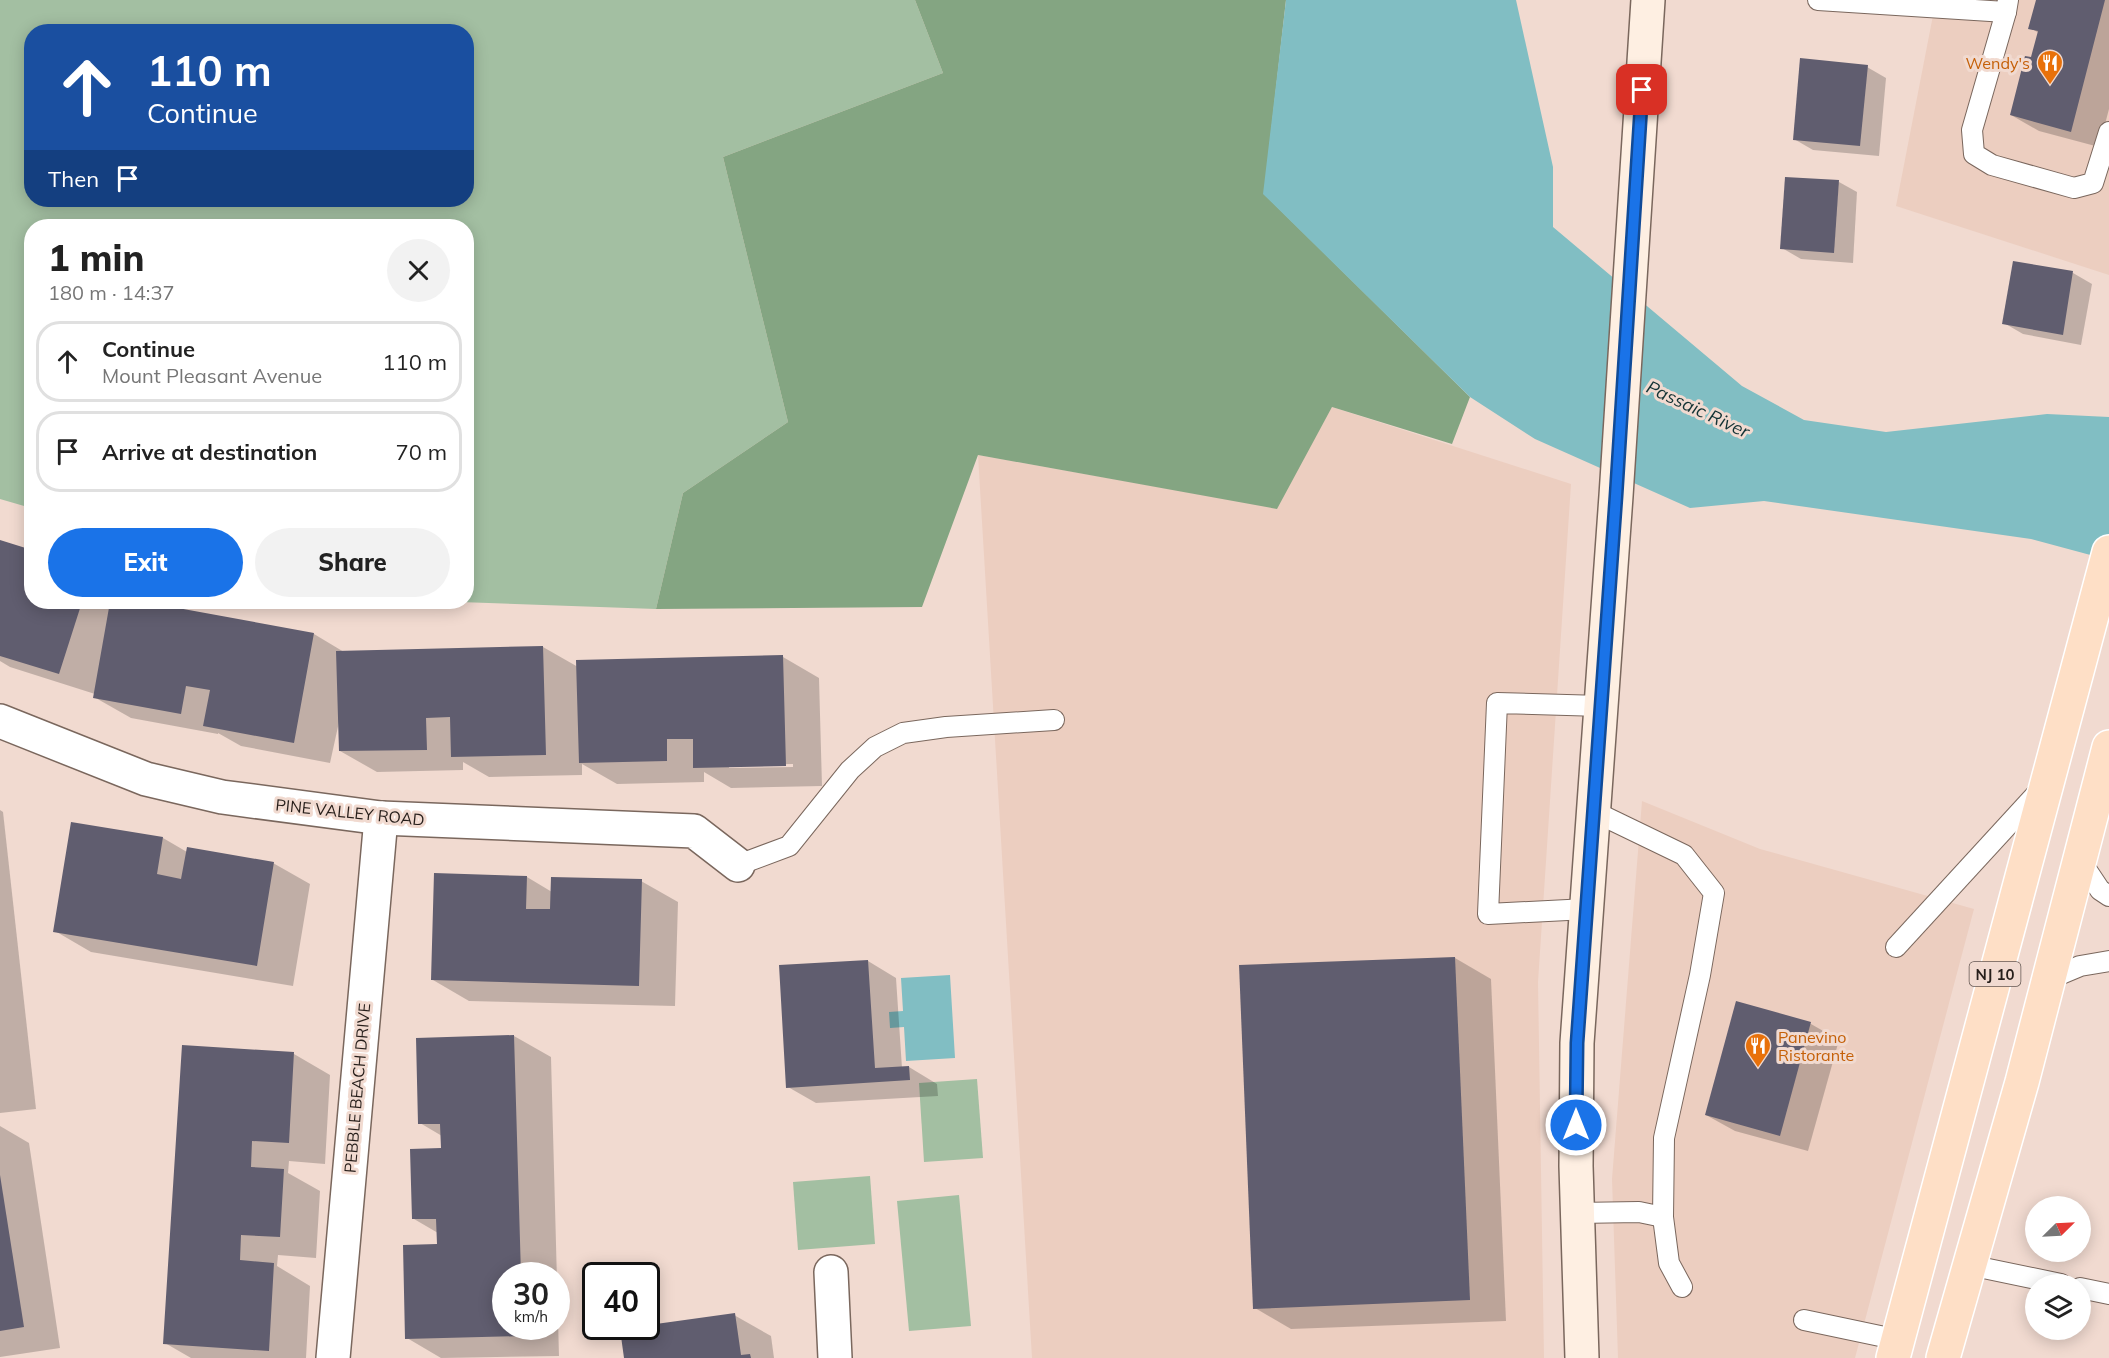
<!DOCTYPE html>
<html lang="en">
<head>
<meta charset="utf-8">
<style>
	body { margin:0; font-family:Mulish,sans-serif; background:#f2f2f2; color:#222; height:100vh; display:flex; flex-direction:column; font-size:22px; white-space:nowrap }
	* { box-sizing:border-box; margin:0 }
	p { font-size:20px; color:#767676 }
	.icon { flex:none; width:33px; height:33px; fill:none; stroke:currentColor; stroke-width:2; stroke-linecap:round; stroke-linejoin:round }
	.map { position:relative; flex:1; overflow:hidden }
	.drawer { position:absolute; left:24px; top:219px; width:450px; height:390px; display:flex; flex-direction:column; background:#fff; border-radius:24px; box-shadow:0 3px 15px #0003 }
	.drawer>* { flex:none }
	.banner { position:absolute; left:24px; top:24px; width:450px; height:183px; border-radius:24px; box-shadow:0 3px 15px #0003; background:#1a4fa0; color:#fff; overflow:hidden }
	.needle { width:39px; rotate:66deg }
	.buttons { position:absolute; left:2025px; top:1196px; display:grid; gap:12px }
	.buttons a { display:grid; place-items:center; width:66px; height:66px; border-radius:50%; background:#fff; box-shadow:0 3px 15px #0003; font-size:30px }
	.speed { position:absolute; left:492px; top:1262px; display:flex; gap:12px; font-size:30px; font-weight:700; text-align:center }
	.speed>* { display:grid; place-content:center; width:78px; height:78px; border-radius:50%; background:#fff; box-shadow:0 3px 15px #0003; line-height:1 }
	.speed small { font-size:15px; font-weight:400 }
	.speed .limit { border:3px solid #111; border-radius:9px; background:#fff; color:#111 }
	.pin { position:absolute; display:grid; place-items:center; width:51px; height:51px; color:#fff; margin:-26px; border-radius:12px; box-shadow:0 3px 9px #0006 }
	.me { position:absolute; width:66px; margin:-33px; rotate:0deg; stroke-linejoin:round; filter:drop-shadow(0 0 4px #0008) }
	.turn { display:flex; align-items:center; gap:21px; height:126px; padding:0 24px; font-size:27px }
	.turn .icon { width:78px; height:78px; stroke-width:2.5 }
	.turn b { display:block; font-size:42px; line-height:51px }
	.then { display:flex; align-items:center; height:57px; padding:0 24px; background:#0003; gap:12px; font-size:22px }
	.round { display:grid; place-items:center; flex:none; width:63px; height:63px; border-radius:32px; background:#f2f2f2 }
	.summary { display:flex; align-items:center; justify-content:space-between; height:102px; padding:0 24px }
	h1 { font-size:36px; font-weight:800; line-height:45px }
	.action { display:flex; gap:12px; margin-top:auto; padding:12px 24px }
	.action a { flex:1; height:69px; border-radius:36px; background:#1a73e8; color:#fff; font-size:24px; font-weight:800; line-height:69px; text-align:center }
	.action a+a { background:#f2f2f2; color:#222 }
	ul { padding:0; list-style:none }
	li { display:flex; align-items:center; gap:18px; height:81px; margin:0 12px 9px; padding:0 12px; border:3px solid #e0e0e0; border-radius:24px }
	li div { flex:1 }
	li b { display:block; font-size:22px }
	li em { font-style:normal }
	.map>svg:first-child { display:block }
	.built { fill:#eccec0 }
	.green { fill:#a3bfa2; fill-rule:evenodd }
	.forest { fill:#84a582 }
	.water { fill:#81bec3 }
	.shadow { fill:#0003; fill-rule:evenodd }
	.building { fill:#605d6f }
	.lines { fill:none; stroke-linecap:round; stroke-linejoin:round }
	.lane-casing { stroke:#7a675d; stroke-width:22 }
	.street-casing { stroke:#7a675d; stroke-width:36 }
	.secondary-casing { stroke:#7a675d; stroke-width:36 }
	.primary-casing { stroke:#fff; stroke-width:36 }
	.lane { stroke:#fff; stroke-width:20 }
	.street { stroke:#fff; stroke-width:33 }
	.secondary { stroke:#feefe2; stroke-width:33 }
	.primary { stroke:#fedfc6; stroke-width:33 }
	.route-casing { stroke:#114b97; stroke-width:15 }
	.route { stroke:#1a73e8; stroke-width:10 }
	.labels { text-anchor:middle; dominant-baseline:central; stroke-width:6; stroke-linejoin:round; paint-order:stroke }
	.shield { fill:#f1dad0; stroke:#635651; stroke-width:1.5 }
	.shield-label { font-size:15px; font-weight:bold; fill:#261e1a }
	.food-label { font-size:16px; fill:#c56008; stroke:#f1dad0; text-anchor:end }
	.street-label { font-size:16px; fill:#261e1a; stroke:#f1dad0 }
	.water-label { font-size:18px; font-style:italic; fill:#123234; stroke:#f1dad0 }
</style>
</head>
<body>
<div class="map">
<svg width="2109" height="1358" viewBox="0 0 2109 1358">
	<rect width="100%" height="100%" fill="#f1dad0"/>
	<g class="built">
		<polygon points="1936,0 2109,0 2109,275 1896,206"/>
		<polygon points="1332,407 1571,484 1538,982 1544,1358 1032,1358 978,455 1276,508"/>
		<polygon points="1642,801 1760,849 1974,909 1855,1358 1618,1358 1612,1179"/>
	</g>
	<g class="green">
		<path d="M 0,0 L 915,0 L 943,73 L 723,157 L 788,422 L 683,493 L 656,609 L 460,602 L 466,602 L 466,226 L 32,226 L 31,508 L 0,499 ZM 32,32 L 466,32 L 466,200 L 32,200 Z"/>
		<polygon points="977,1079 983,1158 924,1162 919,1083"/>
		<polygon points="870,1176 875,1244 798,1250 793,1182"/>
		<polygon points="959,1195 971,1326 909,1331 897,1201"/>
	</g>
	<polygon class="forest" points="915,0 1286,0 1264,194 1470,397 1452,444 1332,407 1277,509 978,455 922,607 656,609 683,493 788,422 723,157 943,73"/>
	<g class="water">
		<polygon points="1286,0 1516,0 1553,167 1553,227 1742,386 1804,420 1886,432 2047,414 2109,417 2109,560 2031,539 1764,501 1690,508 1535,439 1470,397 1263,194"/>
		<polygon points="950,975 955,1058 906,1061 904,1027 890,1028 889,1012 903,1011 901,978"/>
	</g>
	<g class="shadow">
		<polygon points="2037,0 2109,0 2109,109 2099,147 2039,131 2011,115 2032,59 2039,33 2030,28"/>
		<polygon points="1867,67 1886,78 1879,156 1813,150 1794,139"/>
		<polygon points="1839,182 1857,192 1853,263 1801,259 1782,248"/>
		<polygon points="2015,262 2073,273 2092,284 2081,345 2023,334 2004,323"/>
		<path d="M 0,542 L 32,602 L 137,602 L 314,634 L 344,652 L 543,647 L 578,667 L 783,657 L 819,678 L 822,786 L 731,788 L 704,772 L 704,782 L 617,784 L 582,764 L 582,775 L 489,777 L 463,762 L 463,770 L 377,772 L 340,751 L 339,722 L 330,763 L 241,746 L 218,733 L 218,734 L 131,718 L 94,697 L 95,694 L 10,667 L 0,661 ZM 793,764 L 793,767 L 729,768 L 729,765 Z"/>
		<polygon points="0,810 3,812 36,1109 0,1113"/>
		<polygon points="72,824 163,838 187,852 273,863 310,884 293,986 91,952 55,931"/>
		<polygon points="527,877 552,892 641,881 678,902 675,1006 469,1001 433,980"/>
		<polygon points="1455,958 1491,979 1506,1321 1291,1329 1255,1308"/>
		<polygon points="868,961 896,978 902,1068 909,1067 937,1084 938,1096 816,1103 788,1087"/>
		<polygon points="1737,1003 1811,1024 1839,1040 1808,1151 1735,1131 1706,1115"/>
		<path d="M 514,1036 L 551,1057 L 559,1356 L 441,1358 L 407,1338 L 438,1246 L 438,1233 L 414,1219 L 443,1149 L 442,1136 L 420,1123 ZM 506,1275 L 556,1275 L 556,1326 L 506,1326 Z"/>
		<polygon points="183,1046 294,1054 330,1075 325,1164 289,1161 288,1173 320,1191 316,1258 278,1255 277,1266 310,1286 306,1358 191,1358 165,1343"/>
		<polygon points="0,1126 29,1143 60,1348 0,1357"/>
		<polygon points="734,1315 771,1336 774,1358 625,1358"/>
	</g>
	<g class="building">
		<polygon points="2036,0 2105,0 2071,132 2010,115 2025,56 2031,57 2038,31 2028,29"/>
		<polygon points="1800,58 1868,65 1860,146 1793,140"/>
		<polygon points="1785,177 1839,180 1834,253 1780,249"/>
		<polygon points="2013,261 2073,271 2063,335 2002,324"/>
		<polygon points="0,540 32,550 32,602 82,602 59,674 0,656"/>
		<polygon points="110,602 145,602 314,633 294,743 203,726 210,690 186,686 181,714 93,698"/>
		<polygon points="543,646 546,755 451,757 450,717 426,718 427,750 339,751 336,651"/>
		<polygon points="783,655 786,766 693,768 693,739 667,739 667,761 579,763 576,660"/>
		<polygon points="71,822 163,837 157,874 181,879 187,847 274,862 257,966 53,932"/>
		<polygon points="434,873 527,876 526,909 550,909 551,877 642,879 639,986 431,980"/>
		<polygon points="1455,957 1470,1300 1253,1309 1239,965"/>
		<polygon points="868,960 875,1068 909,1066 910,1080 786,1088 779,965"/>
		<polygon points="1736,1001 1811,1022 1780,1136 1705,1115"/>
		<polygon points="514,1035 521,1275 506,1275 506,1326 522,1326 523,1336 405,1339 403,1245 437,1244 436,1219 412,1219 410,1149 441,1148 440,1124 418,1124 416,1038"/>
		<polygon points="182,1045 294,1052 289,1143 252,1141 251,1167 284,1169 280,1237 241,1235 240,1260 274,1263 269,1351 163,1344"/>
		<polygon points="0,1175 24,1327 0,1331"/>
		<polygon points="735,1313 741,1355 750,1354 751,1358 624,1358 620,1329"/>
	</g>
	<g class="lines">
		<defs>
			<g id="lane">
				<polyline points="1818,0 2006,12 2008,0"/>
				<polyline points="2006,12 1972,130 1974,154 1992,165 2074,188 2093,183 2109,132"/>
				<polyline points="1595,812 1684,855 1714,893 1700,975 1664,1138 1663,1217 1669,1263 1682,1287"/>
				<polyline points="2080,860 2100,890 2109,896"/>
				<polyline points="738,865 789,846 850,770 875,747 903,733 946,727 1054,720"/>
				<polyline points="1587,909 1488,914 1497,703 1601,706"/>
				<polyline points="1896,947 2041,789"/>
				<polyline points="2049,979 2080,966 2109,961"/>
				<polyline points="1577,1213 1639,1212 1663,1217"/>
				<polyline points="1969,1265 2061,1284"/>
				<polyline points="2080,1288 2109,1294"/>
				<polyline points="1804,1320 1899,1340"/>
			</g>
			<g id="street">
				<polyline points="0,721 146,779 222,797 381,818 694,831 738,865"/>
				<polyline points="831,1272 835,1358"/>
				<polyline points="333,1358 381,818"/>
			</g>
			<polyline id="secondary" points="1582,1358 1576,1166 1577,1043 1616,496 1648,0"/>
			<g id="primary">
				<polyline points="1893,1358 2109,552"/>
				<polyline points="1943,1358 2022,1082 2109,747"/>
			</g>
		</defs>
		<use href="#lane" class="lane-casing"/>
		<use href="#street" class="street-casing"/>
		<use href="#secondary" class="secondary-casing"/>
		<use href="#primary" class="primary-casing"/>
		<use href="#lane" class="lane"/>
		<use href="#street" class="street"/>
		<use href="#secondary" class="secondary"/>
		<use href="#primary" class="primary"/>
	</g>
	<g class="lines">
		<defs>
			<polyline id="route" points="1576,1125 1577,1043 1616,496 1642,90"/>
		</defs>
		<use href="#route" class="route-casing"/>
		<use href="#route" class="route"/>
	</g>
	<defs>
		<symbol id="restaurant-pin" viewBox="-11 -11 22 30"><path d="M0 17L-7.5 6A9.5 9.5 0 1 1 7.5 6Z" fill="#e8710a" stroke="#f1dad0"/><path d="M-5-6h1v4h1v-4h1v4h1v-4h1v5L-1.5 .5V6h-2V.5L-5-1ZM5-6V6H3V1.5H1.5Q1.5-4 5-6Z" fill="#fff"/></symbol>
	</defs>
	<g fill-rule="evenodd">
		<use href="#restaurant-pin" x="2035" y="48" width="30" height="40"/>
		<use href="#restaurant-pin" x="1743" y="1031" width="30" height="40"/>
	</g>
	<g class="labels">
		<rect class="shield" x="1969.5" y="962" width="51" height="24" rx="4.5"/>
		<g class="shield-label">
			<text x="1995" y="974">NJ 10</text>
		</g>
		<g class="food-label">
			<text x="2030" y="63">Wendy's</text>
			<text x="1778" y="1037" text-anchor="start">Panevino<tspan x="1778" dy="18">Ristorante</tspan></text>
		</g>
		<g class="street-label">
			<text transform="translate(350 812) rotate(6)">PINE VALLEY ROAD</text>
			<text transform="translate(357 1088) rotate(-85)">PEBBLE BEACH DRIVE</text>
		</g>
		<g class="water-label">
			<text transform="translate(1698 409) rotate(25)">Passaic River</text>
		</g>
	</g>
</svg>
<div class="buttons">
<a><svg class="needle" viewBox="-14 -14 28 28"><path d="M0-13l5 13h-10z" fill="#e53935"/><path d="M0 13l5-13h-10z" fill="#767676"/></svg></a>
<a><svg class="icon" aria-label="layers" viewBox="0 0 24 24"><path d="M12 4l9 5-9 5-9-5zM3 14l9 5 9-5"/></svg></a>
</div>
<div class="speed"><div>30<small>km/h</small></div><div class="limit">40</div></div>
<div class="pin" style="left:1642px;top:90px;background:#d93025"><svg class="icon" aria-label="arrive" viewBox="0 0 24 24"><path d="M6 21V4h12l-3 4 3 4H6"/></svg></div>
<svg class="me" style="left:1576px;top:1125px" viewBox="-20 -20 40 40"><circle r="17" fill="#1a73e8" stroke="#fff" stroke-width="3"/><path d="M0-11L8 9 0 5-8 9z" fill="#fff"/></svg>
<div class="banner">
<div class="turn"><svg class="icon" aria-label="ahead" viewBox="0 0 24 24"><path d="M12 20V5M6 11l6-6 6 6"/></svg><div><b>110 m</b>Continue</div></div>
<div class="then">Then<svg class="icon" aria-label="arrive" viewBox="0 0 24 24"><path d="M6 21V4h12l-3 4 3 4H6"/></svg></div>
</div>
<section class="drawer">
<div class="summary"><div><h1>1 min</h1><p>180 m · 14:37</p></div><a class="round"><svg class="icon" aria-label="close" viewBox="0 0 24 24"><path d="M6 6l12 12M18 6L6 18"/></svg></a></div>
<ul>
<li><svg class="icon" aria-label="ahead" viewBox="0 0 24 24"><path d="M12 20V5M6 11l6-6 6 6"/></svg><div><b>Continue</b><p>Mount Pleasant Avenue</p></div><em>110 m</em></li>
<li><svg class="icon" aria-label="arrive" viewBox="0 0 24 24"><path d="M6 21V4h12l-3 4 3 4H6"/></svg><div><b>Arrive at destination</b></div><em>70 m</em></li>
</ul>
<div class="action"><a>Exit</a><a>Share</a></div>
</section>
</div>
</body>
</html>
